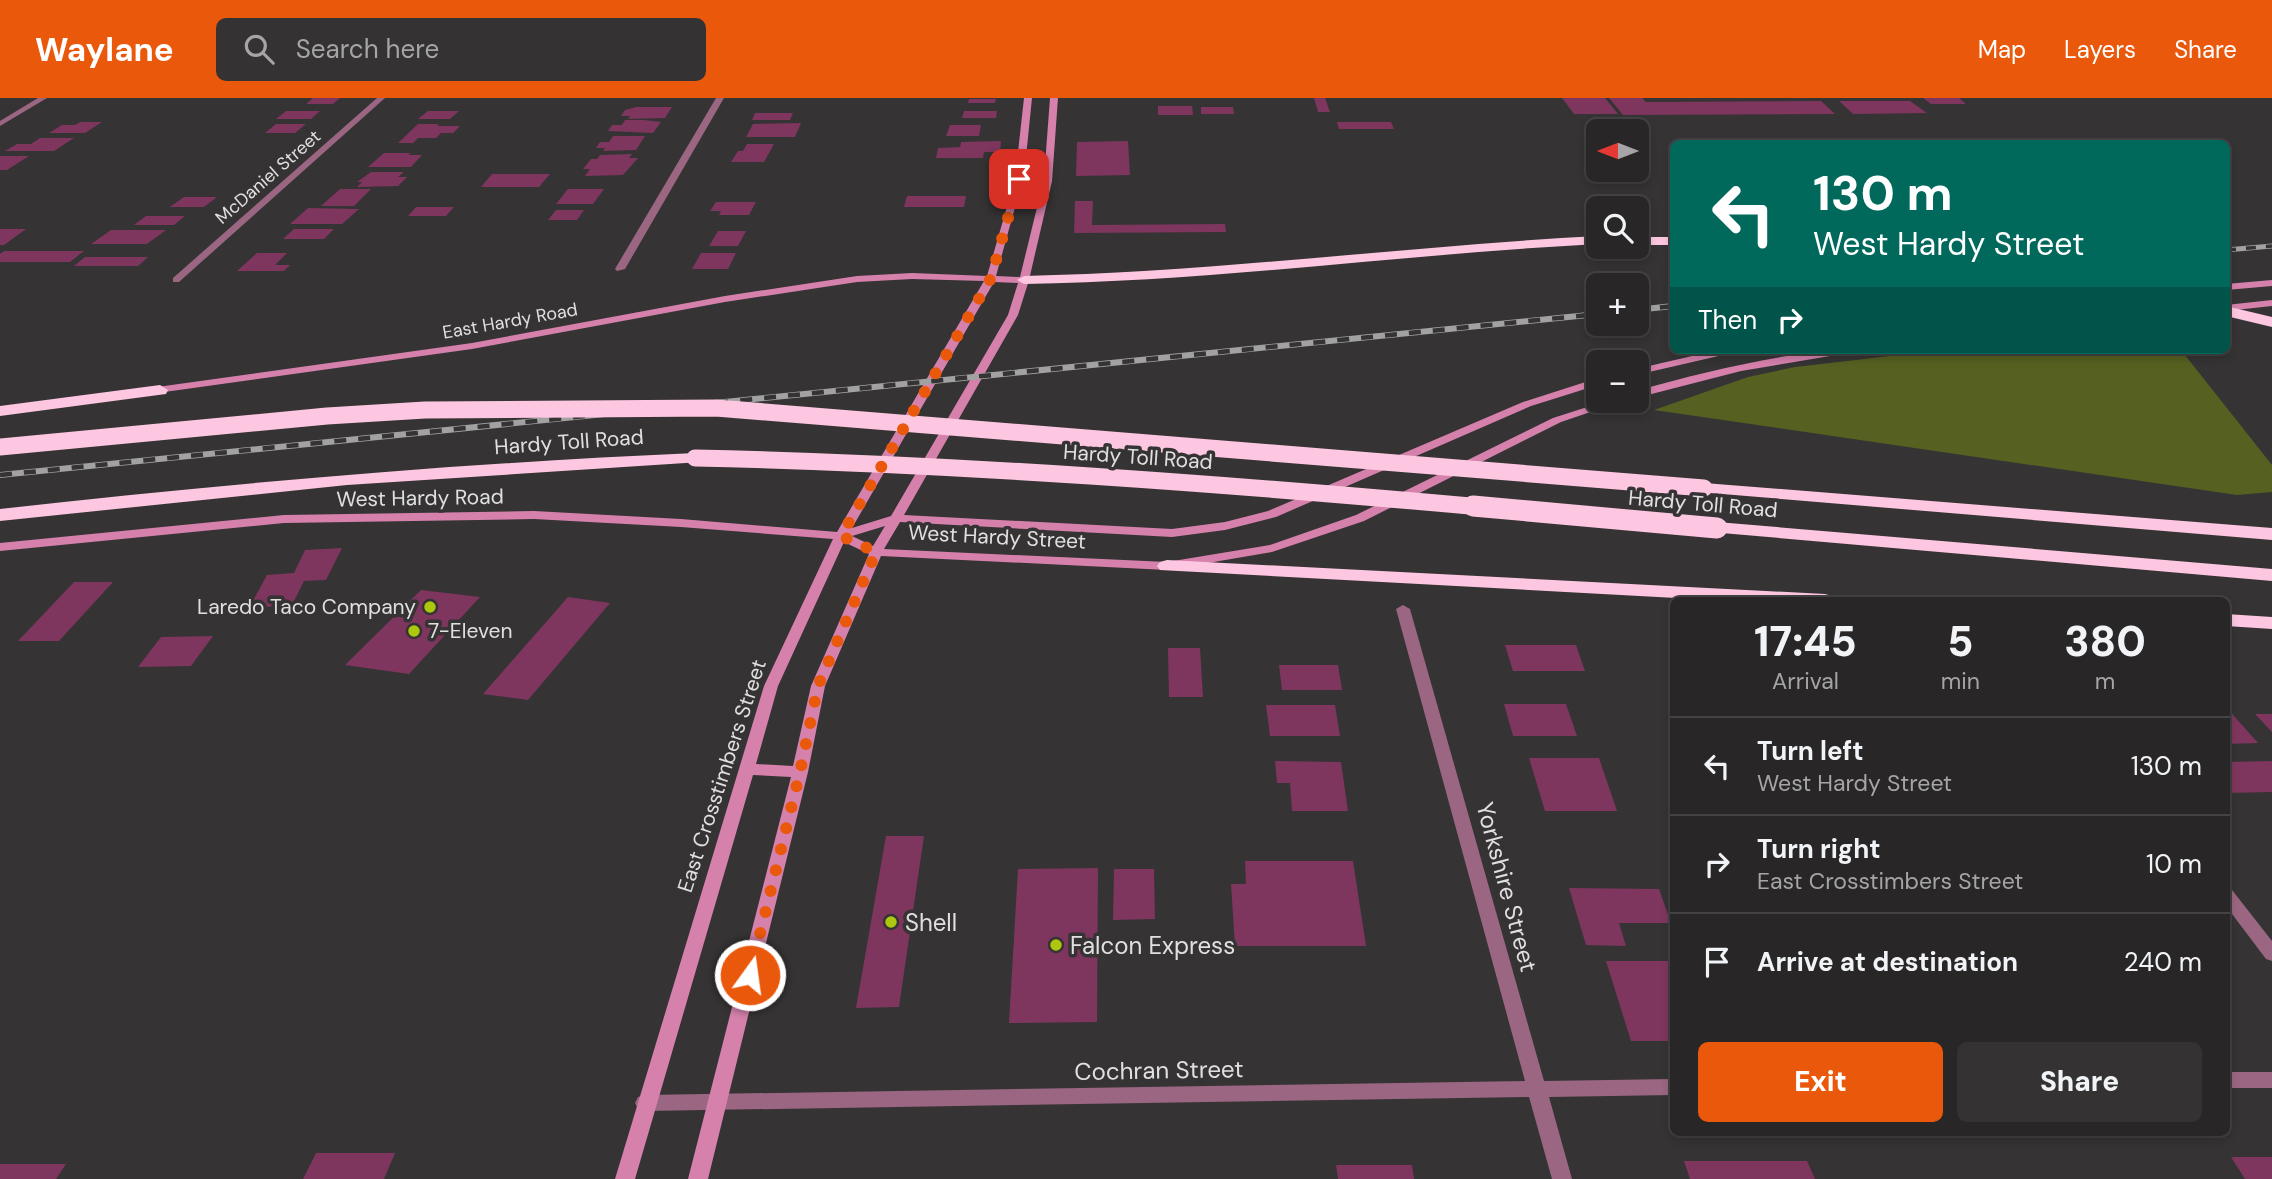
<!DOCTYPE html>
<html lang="en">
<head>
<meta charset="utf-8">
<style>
	body { margin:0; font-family:"DM Sans",sans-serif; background:#343233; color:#f1f3f6; height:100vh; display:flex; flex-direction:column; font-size:26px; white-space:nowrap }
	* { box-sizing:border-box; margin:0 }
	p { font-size:23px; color:#a5a5a7 }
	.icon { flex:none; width:38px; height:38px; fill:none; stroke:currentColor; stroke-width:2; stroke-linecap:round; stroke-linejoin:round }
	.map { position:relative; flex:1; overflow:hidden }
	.sheet { position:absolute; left:1670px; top:499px; width:560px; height:539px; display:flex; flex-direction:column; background:#282627; border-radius:10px; box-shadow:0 4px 10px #0003,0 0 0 2px #444344 }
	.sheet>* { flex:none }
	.hud { position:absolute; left:1670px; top:42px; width:560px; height:214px; border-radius:10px; box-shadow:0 4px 10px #0003,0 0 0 2px #444344; background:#00695c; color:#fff; overflow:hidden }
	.needle { width:46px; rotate:270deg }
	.controls { position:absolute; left:1586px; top:21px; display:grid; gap:14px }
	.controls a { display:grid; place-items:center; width:63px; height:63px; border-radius:10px; background:#282627; box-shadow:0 4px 10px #0003,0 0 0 2px #444344; font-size:35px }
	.pin { position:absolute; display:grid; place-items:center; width:60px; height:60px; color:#fff; margin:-30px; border-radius:14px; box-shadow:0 4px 10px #0006 }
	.me { position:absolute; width:77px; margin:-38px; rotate:14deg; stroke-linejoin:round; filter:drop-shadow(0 0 5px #0008) }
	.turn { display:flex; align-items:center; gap:24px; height:147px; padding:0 28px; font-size:32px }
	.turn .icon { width:91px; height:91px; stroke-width:2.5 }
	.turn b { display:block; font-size:49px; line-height:60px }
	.then { display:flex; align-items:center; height:66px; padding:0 28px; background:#0003; gap:14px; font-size:26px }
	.eta { display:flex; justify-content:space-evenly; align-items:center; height:119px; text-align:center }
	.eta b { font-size:42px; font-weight:800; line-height:49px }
	.button { display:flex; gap:14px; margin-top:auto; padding:14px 28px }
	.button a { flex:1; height:80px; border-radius:10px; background:#ea580c; color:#fff; font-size:28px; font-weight:800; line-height:80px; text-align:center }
	.button a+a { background:#343233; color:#f1f3f6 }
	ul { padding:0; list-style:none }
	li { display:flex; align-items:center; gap:21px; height:98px; padding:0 28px; border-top:2px solid #444344 }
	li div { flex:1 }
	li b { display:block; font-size:26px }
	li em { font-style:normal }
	header { display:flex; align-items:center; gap:42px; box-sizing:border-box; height:98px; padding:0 35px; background:#ea580c; color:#fff }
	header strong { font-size:33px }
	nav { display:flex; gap:38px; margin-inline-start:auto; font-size:24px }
	.search { width:490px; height:63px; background:#343233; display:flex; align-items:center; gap:18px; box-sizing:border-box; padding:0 24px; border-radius:10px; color:#a5a5a7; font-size:26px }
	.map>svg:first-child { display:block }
	.green { fill:#556021 }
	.building { fill:#7e365e }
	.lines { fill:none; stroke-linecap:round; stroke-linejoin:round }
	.minor { fill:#9b6681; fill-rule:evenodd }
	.secondary { fill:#d581ac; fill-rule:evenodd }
	.motorway { fill:#fdc7e1; fill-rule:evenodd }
	.rail-far1-casing { stroke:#a3a2a2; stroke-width:5 }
	.rail-casing { stroke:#a3a2a2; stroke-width:6 }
	.rail-far1 { stroke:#353334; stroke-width:3.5; stroke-dasharray:10; stroke-linecap:butt }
	.rail { stroke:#353334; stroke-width:4.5; stroke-dasharray:12; stroke-linecap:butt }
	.motorway-bridge-far1 { stroke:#fdc7e1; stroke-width:17 }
	.motorway-bridge { stroke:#fdc7e1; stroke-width:21 }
	.route { stroke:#ea580c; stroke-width:12; stroke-dasharray:0 21.6 }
	.poi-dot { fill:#adc60e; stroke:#353334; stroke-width:2.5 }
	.labels { text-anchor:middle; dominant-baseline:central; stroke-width:7; stroke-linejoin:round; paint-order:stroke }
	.far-street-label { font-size:18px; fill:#e1e0e0; stroke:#353334 }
	.street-label { font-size:21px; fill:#e1e0e0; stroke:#353334 }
	.poi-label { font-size:21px; fill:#e1e0e0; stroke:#353334; text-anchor:end }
	.near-street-label { font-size:24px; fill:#e1e0e0; stroke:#353334 }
	.near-poi-label { font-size:24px; fill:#e1e0e0; stroke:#353334; text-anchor:start }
</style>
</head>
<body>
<header>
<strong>Waylane</strong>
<div class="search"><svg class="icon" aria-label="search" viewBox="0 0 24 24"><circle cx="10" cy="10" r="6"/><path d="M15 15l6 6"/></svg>Search here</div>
<nav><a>Map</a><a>Layers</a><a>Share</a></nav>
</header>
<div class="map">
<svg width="2272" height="1081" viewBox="0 0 2272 1081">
	<rect width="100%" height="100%" fill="#353334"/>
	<polygon class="green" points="1942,252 2181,252 2272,367 2272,394 2237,397 1654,312 1748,279 1795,269"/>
	<g class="building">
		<polygon points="313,0 340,0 333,6 306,6"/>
		<polygon points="1314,0 1325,0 1330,14 1318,14"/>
		<polygon points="1562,0 1605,0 1618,16 1574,16"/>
		<polygon points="1609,0 1642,0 1646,4 1821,3 1835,16 1623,17"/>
		<polygon points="1923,0 1959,0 1966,6 1931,6"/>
		<polygon points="969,1 996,1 995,5 968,5"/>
		<polygon points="1839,3 1910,3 1927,15 1853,16"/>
		<polygon points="1158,8 1192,8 1193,17 1158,17"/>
		<polygon points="636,9 672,9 665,20 628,21 630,18 621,18 625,12"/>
		<polygon points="1201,9 1233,9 1234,16 1201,16"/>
		<polygon points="286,13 320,13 311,21 276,21"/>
		<polygon points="428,13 459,13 450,21 418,21"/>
		<polygon points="964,13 997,13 996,20 962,20"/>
		<polygon points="755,15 793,15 790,22 752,22"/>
		<polygon points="625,22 644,22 661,24 653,35 608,33 612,27 622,27"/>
		<polygon points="80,24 102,24 85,35 49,35 62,27 75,27"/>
		<polygon points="1337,24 1391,24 1394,31 1339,31"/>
		<polygon points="801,25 795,39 746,39 753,26"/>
		<polygon points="276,26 306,26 295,35 265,35"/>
		<polygon points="418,26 439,26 437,28 460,28 453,35 441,35 436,40 418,40 413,45 398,45"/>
		<polygon points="950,27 981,27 979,38 946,38"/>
		<polygon points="613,38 645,38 636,52 603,53 605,50 596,50 600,44 609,44"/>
		<polygon points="40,40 74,40 54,53 5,53 17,46 31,46"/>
		<polygon points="1001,43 1000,54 984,54 983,60 936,60 938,50 960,49 961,44"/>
		<polygon points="1128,43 1130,77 1076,78 1077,44"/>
		<polygon points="747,46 774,46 764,64 731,64 738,53 743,53"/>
		<polygon points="384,55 411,55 408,57 422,57 411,69 368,69"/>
		<polygon points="632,56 629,60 638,60 623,77 585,78 590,71 583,71 591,61 597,61 600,57"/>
		<polygon points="0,58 29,58 7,72 0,72"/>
		<polygon points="371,74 404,74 398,79 407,79 398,88 357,89 362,84 357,84"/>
		<polygon points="492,76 550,76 539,89 481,89"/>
		<polygon points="340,91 371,91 354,108 321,108"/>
		<polygon points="568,91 604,91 593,106 556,106"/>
		<polygon points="907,98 966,98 964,109 904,109"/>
		<polygon points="184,99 217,99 204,109 170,109"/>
		<polygon points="1075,103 1093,103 1092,127 1225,126 1226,134 1074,135"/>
		<polygon points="716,104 756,104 749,117 719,117 721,113 710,113"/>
		<polygon points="416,109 454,109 446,118 408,118"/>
		<polygon points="308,110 359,111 342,126 290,126"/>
		<polygon points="556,112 584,112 577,122 548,122"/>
		<polygon points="146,118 185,118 174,127 134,127"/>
		<polygon points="0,131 26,131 4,147 0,147"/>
		<polygon points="294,131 334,131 324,141 283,141"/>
		<polygon points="111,132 166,132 147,146 91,146"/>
		<polygon points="718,133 746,133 738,148 709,148"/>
		<polygon points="4,153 84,153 70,164 0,164 0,156"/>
		<polygon points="257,155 287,155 275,167 290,167 284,173 237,173"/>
		<polygon points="701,155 736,155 728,171 692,171"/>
		<polygon points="85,159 148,159 138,168 74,168"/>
		<polygon points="342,450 326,482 304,483 292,507 249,510 267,477 294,475 305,452"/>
		<polygon points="74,484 113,484 59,543 18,543"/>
		<polygon points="421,492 480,499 409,576 345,567"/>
		<polygon points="568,499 610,505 528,602 483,596"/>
		<polygon points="213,538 191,568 138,569 161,539"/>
		<polygon points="1505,547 1576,547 1585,573 1513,573"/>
		<polygon points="1168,550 1200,550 1203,599 1169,599"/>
		<polygon points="1279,567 1338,567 1342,592 1282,592"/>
		<polygon points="1504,606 1566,606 1577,638 1513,638"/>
		<polygon points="1266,607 1335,607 1340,638 1270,638"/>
		<polygon points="2226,609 2258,645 2226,646"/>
		<polygon points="2255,616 2272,616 2272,634"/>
		<polygon points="1529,660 1599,660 1617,713 1545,713"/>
		<polygon points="1275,663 1341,664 1348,713 1292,713 1290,685 1277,685"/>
		<polygon points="2272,663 2272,694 2226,695 2226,664"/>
		<polygon points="886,738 924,738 899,909 856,910"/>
		<polygon points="1245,763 1353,763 1366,848 1235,848 1231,786 1246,786"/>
		<polygon points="1098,770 1097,924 1009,925 1018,771"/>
		<polygon points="1114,771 1154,771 1155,821 1113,822"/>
		<polygon points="1569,790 1659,791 1671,825 1619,825 1626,848 1586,847"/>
		<polygon points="1606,863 1673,863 1673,943 1631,943"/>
		<polygon points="316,1055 395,1055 384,1081 303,1081"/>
		<polygon points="2231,1059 2272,1059 2272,1081 2245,1081"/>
		<polygon points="1684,1063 1807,1063 1815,1081 1690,1081"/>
		<polygon points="0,1066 66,1066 56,1081 0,1081"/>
		<polygon points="1336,1067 1412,1067 1414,1081 1338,1081"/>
	</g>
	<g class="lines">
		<g class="minor">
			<polygon points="38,0 47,0 0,28 0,23"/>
			<polygon points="377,0 385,0 179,184 173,184 173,180"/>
			<polygon points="716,0 724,0 625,171 617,173 615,171"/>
			<polygon points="1403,507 1410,511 1544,983 1673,981 1673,997 1549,999 1572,1081 1552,1081 1529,999 645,1013 638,1011 635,1005 638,999 645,997 1525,983 1396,511"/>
			<polygon points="2226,790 2232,792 2272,843 2272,863 2266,861 2226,808"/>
			<rect x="2226" y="974" width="46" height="16"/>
		</g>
		<g class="secondary">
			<path d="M 1024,0 L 1032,0 L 1024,79 L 1044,80 L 1050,0 L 1058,0 L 1052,83 L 1029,182 L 1018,217 L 904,417 L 1172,431 L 1225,424 L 1268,413 L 1523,304 L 1598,280 L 1598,287 L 1531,308 L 1276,419 L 1225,432 L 1172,439 L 900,424 L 884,451 L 1167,464 L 1270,447 L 1356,417 L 1553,320 L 1606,303 L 1623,303 L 1561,324 L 1364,423 L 1272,454 L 1167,472 L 881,458 L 825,588 L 808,674 L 708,1081 L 688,1081 L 791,679 L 753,677 L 635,1081 L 615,1081 L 764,588 L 833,441 L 681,429 L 534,421 L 284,425 L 0,453 L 0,445 L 284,417 L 534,413 L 681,421 L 837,434 L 984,183 L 912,181 L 857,184 L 725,204 L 472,251 L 150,296 L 144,293 L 150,290 L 472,245 L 725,198 L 857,178 L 912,175 L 987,178 L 1015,81 ZM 1022,84 L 1043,85 L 1020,179 L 996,178 ZM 994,184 L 1018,185 L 1008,217 L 891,418 L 852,430 ZM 885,428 L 873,448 L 852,438 ZM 844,444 L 869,456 L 811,588 L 793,668 L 756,666 L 778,588 Z"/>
			<polygon points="2272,182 2272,188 2226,192 2226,186"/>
			<polygon points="2272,202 2272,208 2226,213 2226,207"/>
			<polygon points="1718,252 1737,252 1736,254 1636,277 1636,271"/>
			<path d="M 1825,252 L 1853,252 L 1848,255 L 1741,273 L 1636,300 L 1636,293 C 1698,275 1761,261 1825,252 Z"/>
		</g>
		<g class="motorway">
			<path d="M 1598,138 L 1598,146 C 1406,156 1216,183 1024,186 L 1017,182 L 1024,178 C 1216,174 1406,148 1598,138 Z"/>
			<rect x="1636" y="139" width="37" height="8"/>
			<polygon points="2226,208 2272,219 2272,229 2226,218"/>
			<polygon points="160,287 168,292 166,296 0,318 0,308"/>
			<path d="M 695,355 L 701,356 L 704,360 L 701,364 L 347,387 L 0,423 L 0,411 C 231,385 463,365 695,355 Z"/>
			<polygon points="1704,385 2272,430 2272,442 1698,394 1695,390 1698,386"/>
			<polygon points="1717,424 2272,471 2272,483 1710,434 1707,430 1710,426"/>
			<polygon points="1167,462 1825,496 1832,498 1835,502 1713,502 1160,472 1157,468 1160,464"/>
			<polygon points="2226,516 2272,519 2272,531 2226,528"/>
		</g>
		<defs>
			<polyline id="rail-far1" points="2226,152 2272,148"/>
			<g id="rail">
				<polyline points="1636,212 1673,208"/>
				<polyline points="0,377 1598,216"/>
			</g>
		</defs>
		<use href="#rail-far1" class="rail-far1-casing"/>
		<use href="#rail" class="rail-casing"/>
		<use href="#rail-far1" class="rail-far1"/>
		<use href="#rail" class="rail"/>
		<g class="motorway-bridge-far1">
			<polyline points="0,349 327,318 425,312 716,310 1704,390"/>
			<path d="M 695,360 C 962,366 1226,386 1492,410"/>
		</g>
		<polyline class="motorway-bridge" points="1473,408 1717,430"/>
	</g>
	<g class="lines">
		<polyline class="route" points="750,877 800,674 818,588 876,454 841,438 991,180 1019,81"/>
	</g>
	<g class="poi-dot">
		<circle cx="430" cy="509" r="7"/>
		<circle cx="414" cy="533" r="7"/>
		<circle cx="891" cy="824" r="7"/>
		<circle cx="1056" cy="847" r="7"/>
	</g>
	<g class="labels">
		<g class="far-street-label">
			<text transform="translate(268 79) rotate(-41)">McDaniel Street</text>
			<text transform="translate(510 223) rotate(-10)">East Hardy Road</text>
		</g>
		<g class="street-label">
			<text transform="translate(569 344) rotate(-4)">Hardy Toll Road</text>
			<text transform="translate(1138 359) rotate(4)">Hardy Toll Road</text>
			<text transform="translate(420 400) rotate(-1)">West Hardy Road</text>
			<text transform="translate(1703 406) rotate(5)">Hardy Toll Road</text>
			<text transform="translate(997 439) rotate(3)">West Hardy Street</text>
			<text transform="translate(722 678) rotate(-72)">East Crosstimbers Street</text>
		</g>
		<g class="poi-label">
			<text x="416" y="509">Laredo Taco Company</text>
			<text x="428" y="533" text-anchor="start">7-Eleven</text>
		</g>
		<g class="near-street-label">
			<text transform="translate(1507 789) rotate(75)">Yorkshire Street</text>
			<text transform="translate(1159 972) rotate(-1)">Cochran Street</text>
		</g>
		<g class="near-poi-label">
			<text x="905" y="824">Shell</text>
			<text x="1070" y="847">Falcon Express</text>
		</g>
	</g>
</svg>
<div class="controls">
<a><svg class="needle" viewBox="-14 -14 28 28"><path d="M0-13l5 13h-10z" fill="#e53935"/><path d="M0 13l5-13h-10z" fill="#a5a5a7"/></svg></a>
<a><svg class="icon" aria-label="search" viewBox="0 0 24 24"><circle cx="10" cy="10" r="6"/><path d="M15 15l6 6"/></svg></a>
<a>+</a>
<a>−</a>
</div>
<div class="pin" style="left:1019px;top:81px;background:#d93025"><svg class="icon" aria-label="arrive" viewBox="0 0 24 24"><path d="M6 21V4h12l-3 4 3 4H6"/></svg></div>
<svg class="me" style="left:750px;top:877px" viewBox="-20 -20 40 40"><circle r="17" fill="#ea580c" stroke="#fff" stroke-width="3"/><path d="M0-11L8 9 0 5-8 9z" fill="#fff"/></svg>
<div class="hud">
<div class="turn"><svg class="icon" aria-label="left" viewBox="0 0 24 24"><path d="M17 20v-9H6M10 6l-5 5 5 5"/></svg><div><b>130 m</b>West Hardy Street</div></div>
<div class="then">Then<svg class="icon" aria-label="right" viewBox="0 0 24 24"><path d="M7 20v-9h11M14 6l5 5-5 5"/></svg></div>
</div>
<section class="sheet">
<div class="eta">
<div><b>17:45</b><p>Arrival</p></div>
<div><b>5</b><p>min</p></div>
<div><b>380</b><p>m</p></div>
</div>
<ul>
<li><svg class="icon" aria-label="left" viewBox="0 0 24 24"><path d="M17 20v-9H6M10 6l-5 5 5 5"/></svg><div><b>Turn left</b><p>West Hardy Street</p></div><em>130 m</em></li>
<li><svg class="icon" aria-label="right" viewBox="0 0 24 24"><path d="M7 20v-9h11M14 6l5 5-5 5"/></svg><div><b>Turn right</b><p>East Crosstimbers Street</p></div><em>10 m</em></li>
<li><svg class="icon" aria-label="arrive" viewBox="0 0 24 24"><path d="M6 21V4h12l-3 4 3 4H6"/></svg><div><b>Arrive at destination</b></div><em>240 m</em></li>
</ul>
<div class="button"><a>Exit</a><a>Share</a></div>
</section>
</div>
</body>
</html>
